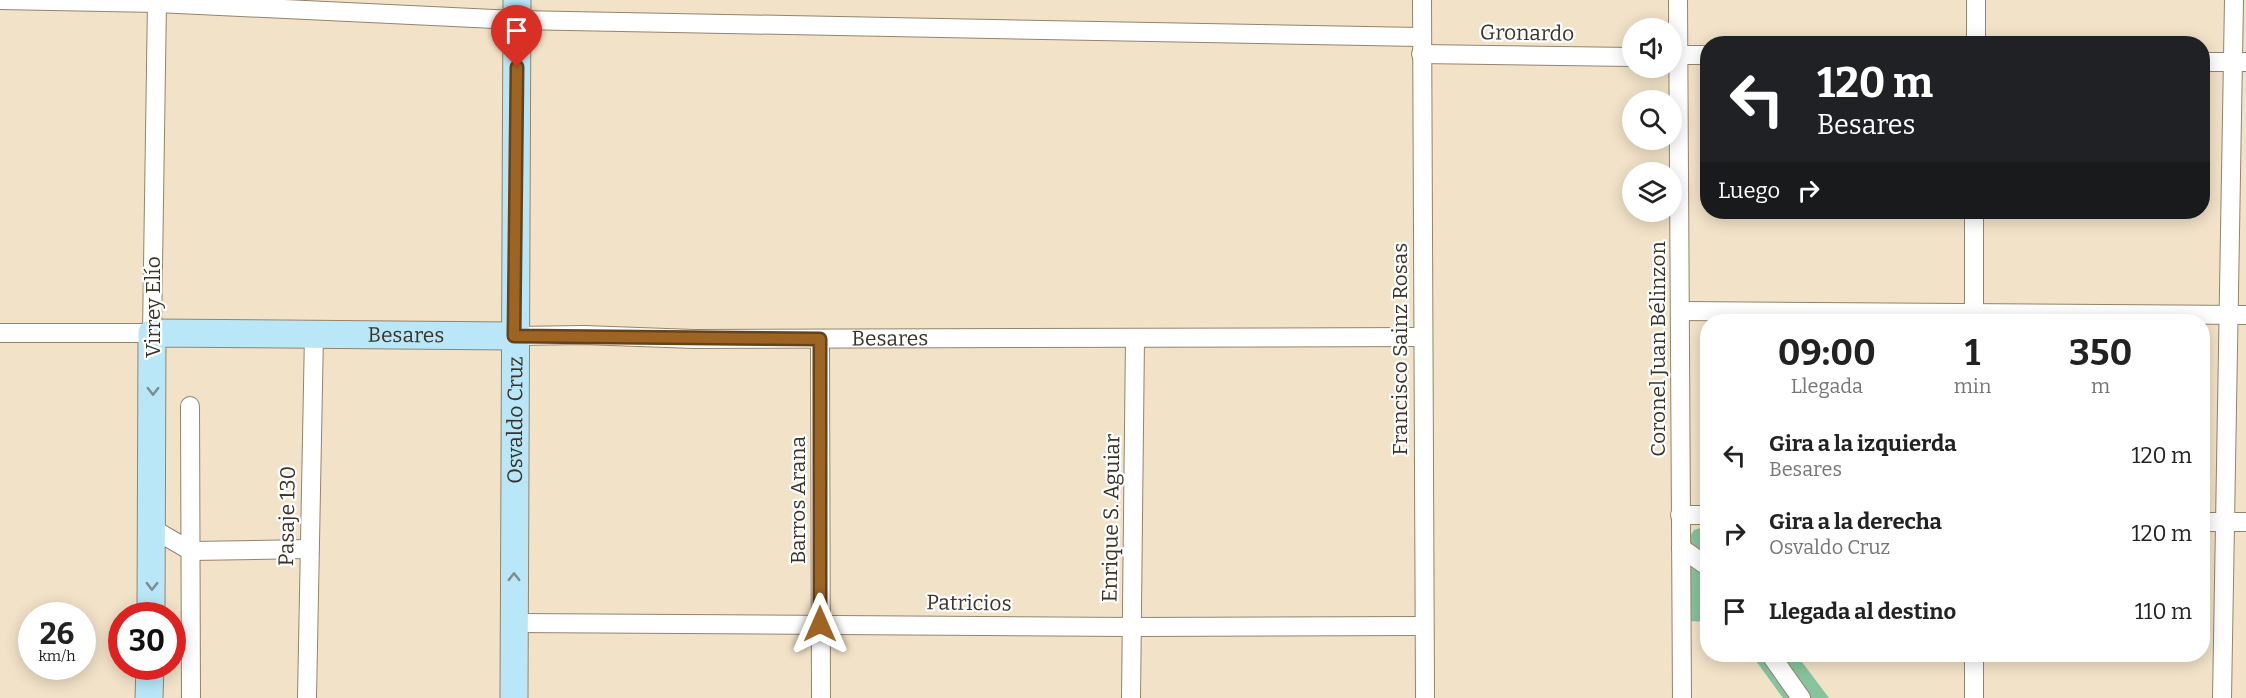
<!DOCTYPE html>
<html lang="es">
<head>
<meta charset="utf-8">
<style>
	body { margin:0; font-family:Bitter,serif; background:#f6f6f6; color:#222; height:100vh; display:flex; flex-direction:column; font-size:22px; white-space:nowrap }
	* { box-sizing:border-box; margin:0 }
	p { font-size:20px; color:#767676 }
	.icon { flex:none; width:33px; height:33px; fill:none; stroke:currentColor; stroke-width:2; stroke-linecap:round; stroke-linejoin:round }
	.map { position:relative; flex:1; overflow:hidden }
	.details { position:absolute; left:1700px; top:314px; width:510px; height:348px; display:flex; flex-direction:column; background:#fff; border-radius:24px; box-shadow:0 3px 15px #0003 }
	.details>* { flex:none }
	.top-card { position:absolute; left:1700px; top:36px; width:510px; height:183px; border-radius:24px; box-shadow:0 3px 15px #0003; background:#202124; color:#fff; overflow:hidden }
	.tools { position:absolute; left:1622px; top:18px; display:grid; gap:12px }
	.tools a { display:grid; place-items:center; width:60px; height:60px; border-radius:50%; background:#fff; box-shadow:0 3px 15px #0003; font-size:30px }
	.speed { position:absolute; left:18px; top:602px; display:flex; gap:12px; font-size:30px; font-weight:700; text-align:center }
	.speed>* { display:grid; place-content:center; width:78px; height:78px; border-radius:50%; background:#fff; box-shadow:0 3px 15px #0003; line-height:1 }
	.speed small { font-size:15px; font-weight:400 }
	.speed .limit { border:9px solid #d22; background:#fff; color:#111 }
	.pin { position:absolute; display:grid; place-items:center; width:51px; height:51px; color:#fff; margin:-62px -26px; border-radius:50% 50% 50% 0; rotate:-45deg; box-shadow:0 0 6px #0007 }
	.pin .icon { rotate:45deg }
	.me { position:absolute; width:66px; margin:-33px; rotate:0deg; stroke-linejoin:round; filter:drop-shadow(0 0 4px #0008) }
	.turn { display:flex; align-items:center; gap:21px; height:126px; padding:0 18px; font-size:27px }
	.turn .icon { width:78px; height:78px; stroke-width:2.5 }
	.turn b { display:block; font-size:42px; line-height:51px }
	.then { display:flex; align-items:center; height:57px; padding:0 18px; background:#0003; gap:12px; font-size:22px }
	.eta { display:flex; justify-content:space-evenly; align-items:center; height:102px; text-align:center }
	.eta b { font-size:36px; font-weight:700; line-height:42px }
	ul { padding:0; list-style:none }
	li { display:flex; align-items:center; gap:18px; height:78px; padding:0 18px }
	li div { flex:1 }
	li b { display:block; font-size:22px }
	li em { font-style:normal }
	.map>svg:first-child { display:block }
	.green { fill:#87c39c }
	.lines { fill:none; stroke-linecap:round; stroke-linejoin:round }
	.street-casing { stroke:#94846d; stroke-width:20 }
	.secondary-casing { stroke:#94846d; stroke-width:29 }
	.street { stroke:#fff; stroke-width:18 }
	.secondary { stroke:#bae7f7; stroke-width:27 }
	.oneway { stroke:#7a8d90 }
	.route-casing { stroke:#674117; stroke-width:15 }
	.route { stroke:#9e6424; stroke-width:10 }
	.labels { text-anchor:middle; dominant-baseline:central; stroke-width:4.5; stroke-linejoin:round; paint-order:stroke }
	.street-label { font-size:21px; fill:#393329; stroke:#fff }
</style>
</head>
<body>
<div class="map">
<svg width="2246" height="698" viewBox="0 0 2246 698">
	<rect width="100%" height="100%" fill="#f2e2c8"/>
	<g class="green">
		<polygon points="1707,526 1707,622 1689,621 1689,538 1694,530"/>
		<polygon points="1751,654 1796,654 1829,698 1783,698"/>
	</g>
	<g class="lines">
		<defs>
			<g id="street">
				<polyline points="0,0 157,3 517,20 1420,37"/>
				<polyline points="1422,0 1425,698"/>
				<polyline points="1678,0 1682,698"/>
				<polyline points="1976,44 1976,0"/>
				<polyline points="1421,54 1632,57"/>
				<polyline points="1671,55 1707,55"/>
				<polyline points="2202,62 2246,62"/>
				<polyline points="1681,311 2246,315"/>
				<polyline points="1974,321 1974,212"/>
				<polyline points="0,333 152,333 157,0"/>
				<path id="s1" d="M 514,336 L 584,335 L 694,339 L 1422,337"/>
				<polyline points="820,339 821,698"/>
				<polyline points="190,406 191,698"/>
				<polyline points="1680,515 1707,515"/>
				<polyline points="2202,522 2246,522"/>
				<polyline points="153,529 191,551 308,549"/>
				<polyline points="1681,548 1707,566"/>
				<polyline points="514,623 1132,627 1424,626"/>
				<polyline points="1770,654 1801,698"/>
				<polyline points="1974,654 1974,698"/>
				<polyline points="307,698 314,334"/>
				<polyline points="1131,698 1135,338"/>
				<polyline points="2222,698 2234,0"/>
			</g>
			<g id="secondary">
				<path id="s2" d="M 151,615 L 152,333 L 514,336"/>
				<polyline points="149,698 150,666"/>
				<path id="s3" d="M 514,698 L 517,0"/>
			</g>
		</defs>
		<use href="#street" class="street-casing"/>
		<use href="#secondary" class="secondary-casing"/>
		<use href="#street" class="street"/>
		<use href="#secondary" class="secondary"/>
	</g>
	<defs><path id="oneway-chevron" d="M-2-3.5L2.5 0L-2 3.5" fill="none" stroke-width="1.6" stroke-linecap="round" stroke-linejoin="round" transform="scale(1.5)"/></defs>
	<g class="oneway">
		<use href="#oneway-chevron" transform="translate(153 391) rotate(90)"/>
		<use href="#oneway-chevron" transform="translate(514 577) rotate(-90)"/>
		<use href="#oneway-chevron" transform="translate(152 586) rotate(91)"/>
	</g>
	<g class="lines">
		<defs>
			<polyline id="route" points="517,67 514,336 820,339 820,624"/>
		</defs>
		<use href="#route" class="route-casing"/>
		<use href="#route" class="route"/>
	</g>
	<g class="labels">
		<g class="street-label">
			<text transform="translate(1527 33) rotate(1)">Gronardo</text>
			<text transform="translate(153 307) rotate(-90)">Virrey Elío</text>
			<text stroke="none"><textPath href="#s2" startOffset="536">Besares</textPath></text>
			<text stroke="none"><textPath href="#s1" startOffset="376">Besares</textPath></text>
			<text transform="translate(1400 349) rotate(-90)">Francisco Sainz Rosas</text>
			<text transform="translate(1658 349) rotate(-90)">Coronel Juan Bélinzon</text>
			<text stroke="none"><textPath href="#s3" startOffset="278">Osvaldo Cruz</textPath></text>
			<text transform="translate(798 500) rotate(-90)">Barros Arana</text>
			<text transform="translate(287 516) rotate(-89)">Pasaje 130</text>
			<text transform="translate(1111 518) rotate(-89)">Enrique S. Aguiar</text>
			<text transform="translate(969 603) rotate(1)">Patricios</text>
		</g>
	</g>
</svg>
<div class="tools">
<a><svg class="icon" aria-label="sound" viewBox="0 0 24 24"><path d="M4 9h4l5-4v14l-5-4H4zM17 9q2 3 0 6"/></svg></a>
<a><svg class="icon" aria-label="search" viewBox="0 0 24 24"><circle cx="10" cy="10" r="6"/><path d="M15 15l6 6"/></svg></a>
<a><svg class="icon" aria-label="layers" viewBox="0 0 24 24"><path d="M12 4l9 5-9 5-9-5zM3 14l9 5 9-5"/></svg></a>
</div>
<div class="speed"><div>26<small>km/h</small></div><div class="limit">30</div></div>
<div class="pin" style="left:517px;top:67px;background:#d93025"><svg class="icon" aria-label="arrive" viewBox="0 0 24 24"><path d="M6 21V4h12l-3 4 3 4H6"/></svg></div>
<svg class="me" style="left:820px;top:624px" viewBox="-20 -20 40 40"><path d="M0-17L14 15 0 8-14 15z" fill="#9e6424" stroke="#fff" stroke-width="4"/></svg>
<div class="top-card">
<div class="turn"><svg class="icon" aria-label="left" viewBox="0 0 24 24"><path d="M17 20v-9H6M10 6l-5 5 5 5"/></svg><div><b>120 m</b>Besares</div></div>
<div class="then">Luego<svg class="icon" aria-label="right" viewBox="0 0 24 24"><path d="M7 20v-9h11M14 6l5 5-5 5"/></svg></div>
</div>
<section class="details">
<div class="eta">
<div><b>09:00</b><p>Llegada</p></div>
<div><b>1</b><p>min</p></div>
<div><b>350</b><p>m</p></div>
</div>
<ul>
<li><svg class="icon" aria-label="left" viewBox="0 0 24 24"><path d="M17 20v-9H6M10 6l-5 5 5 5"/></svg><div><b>Gira a la izquierda</b><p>Besares</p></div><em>120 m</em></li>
<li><svg class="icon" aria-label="right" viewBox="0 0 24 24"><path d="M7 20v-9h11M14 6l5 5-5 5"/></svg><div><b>Gira a la derecha</b><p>Osvaldo Cruz</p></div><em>120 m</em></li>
<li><svg class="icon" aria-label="arrive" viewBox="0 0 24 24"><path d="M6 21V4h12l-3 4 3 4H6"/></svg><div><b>Llegada al destino</b></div><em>110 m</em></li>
</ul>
</section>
</div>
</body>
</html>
